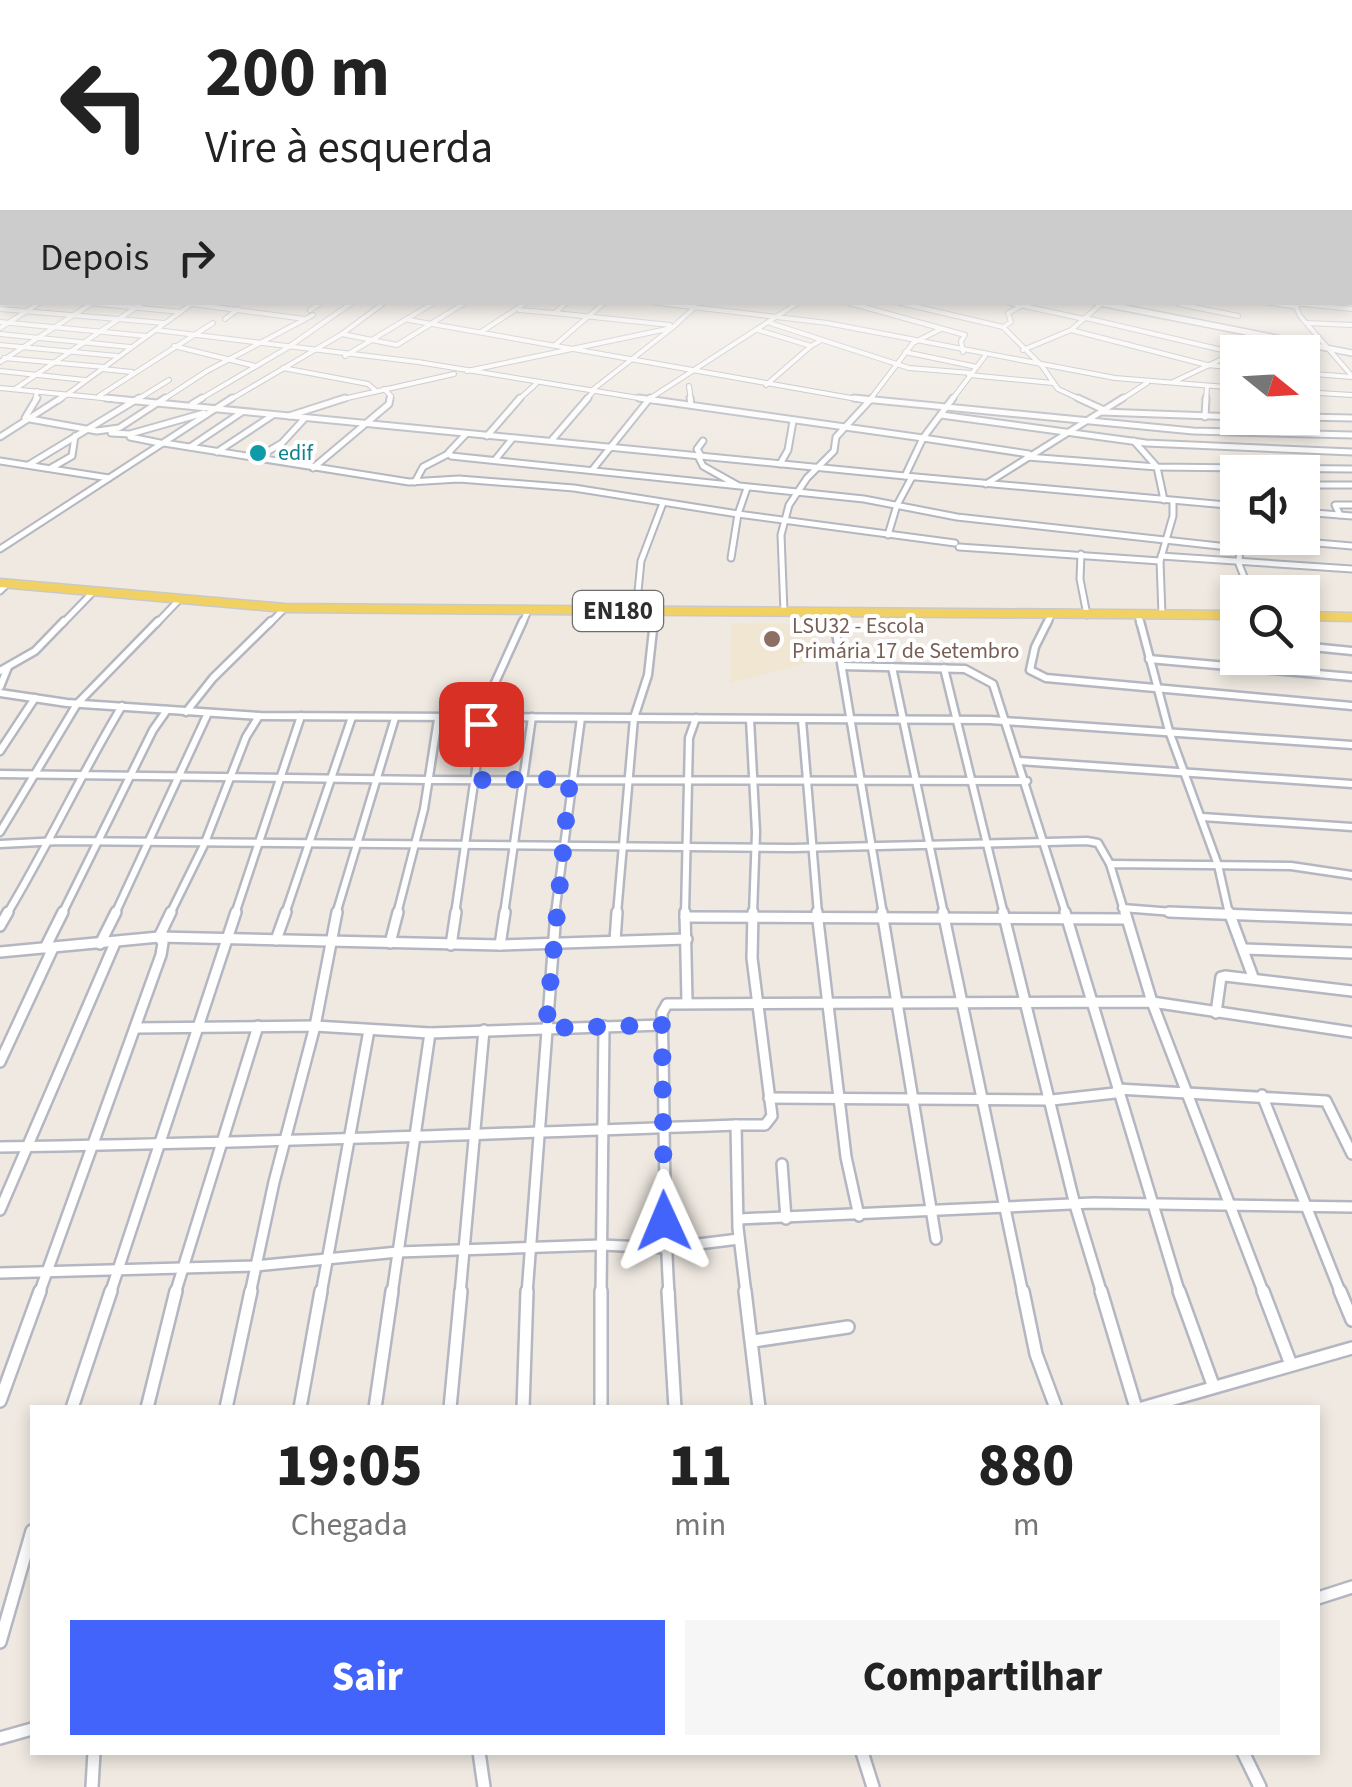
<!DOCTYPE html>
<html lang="pt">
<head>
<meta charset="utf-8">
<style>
	body { margin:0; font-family:"Source Sans 3",sans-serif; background:#f6f6f6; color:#222; height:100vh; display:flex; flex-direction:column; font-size:38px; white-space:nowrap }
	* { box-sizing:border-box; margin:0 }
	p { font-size:32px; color:#767676 }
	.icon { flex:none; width:55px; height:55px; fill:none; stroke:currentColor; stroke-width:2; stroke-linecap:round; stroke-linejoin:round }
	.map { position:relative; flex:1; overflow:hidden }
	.drawer { position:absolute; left:30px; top:1405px; width:1290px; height:350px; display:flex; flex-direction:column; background:#fff; border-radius:0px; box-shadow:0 5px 15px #0003 }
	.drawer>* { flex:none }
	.top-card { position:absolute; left:0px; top:0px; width:1352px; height:305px; box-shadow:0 5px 15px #0003; background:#fff; color:#222; overflow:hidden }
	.needle { width:65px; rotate:108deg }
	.buttons { position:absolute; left:1220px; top:335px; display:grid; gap:20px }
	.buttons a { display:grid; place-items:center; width:100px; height:100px; border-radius:0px; background:#fff; box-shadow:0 5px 15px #0003; font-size:50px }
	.pin { position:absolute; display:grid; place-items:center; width:85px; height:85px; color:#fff; margin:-42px; border-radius:20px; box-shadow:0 5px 15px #0006 }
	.me { position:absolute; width:110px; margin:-55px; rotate:359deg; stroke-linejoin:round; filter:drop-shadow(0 0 8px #0008) }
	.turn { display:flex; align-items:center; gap:35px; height:210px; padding:0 40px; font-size:45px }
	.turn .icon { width:130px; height:130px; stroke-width:2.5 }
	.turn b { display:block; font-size:70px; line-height:85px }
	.then { display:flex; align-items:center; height:95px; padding:0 40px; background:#0003; gap:20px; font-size:38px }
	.eta { display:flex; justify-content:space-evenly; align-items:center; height:170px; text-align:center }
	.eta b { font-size:60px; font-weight:800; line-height:70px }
	.action { display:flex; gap:20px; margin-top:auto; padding:20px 40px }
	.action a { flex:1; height:115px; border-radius:0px; background:#4264fb; color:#fff; font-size:40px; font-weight:800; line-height:115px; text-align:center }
	.action a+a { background:#f6f6f6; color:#222 }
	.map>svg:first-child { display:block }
	.education { fill:#f0e6d1 }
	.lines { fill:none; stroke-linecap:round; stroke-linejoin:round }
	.street-far4-casing { stroke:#b4b7c1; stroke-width:6 }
	.street-far3-casing { stroke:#b4b7c1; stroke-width:9 }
	.street-far2-casing { stroke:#b4b7c1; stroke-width:11 }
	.street-far1-casing { stroke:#b4b7c1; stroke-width:14 }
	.street-casing { stroke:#b4b7c1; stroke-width:16 }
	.secondary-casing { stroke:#b4b7c1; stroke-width:8 }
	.primary-casing { stroke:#c9c9c9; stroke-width:11 }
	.street-far4 { stroke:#fff; stroke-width:4 }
	.street-far3 { stroke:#fff; stroke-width:5 }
	.street-far2 { stroke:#fff; stroke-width:6 }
	.street-far1 { stroke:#fff; stroke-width:9 }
	.street { stroke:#fff; stroke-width:11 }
	.secondary { stroke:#fff; stroke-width:5 }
	.primary { stroke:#f2d163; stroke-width:8 }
	.route { stroke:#4264fb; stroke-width:18; stroke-dasharray:0 32.4 }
	.culture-dot { fill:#0f9aa8; stroke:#fff; stroke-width:4 }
	.education-dot { fill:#8d6e63; stroke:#fff; stroke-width:4 }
	.labels { text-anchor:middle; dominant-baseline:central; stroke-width:8; stroke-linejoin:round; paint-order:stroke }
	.far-culture-label { font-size:22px; fill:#0d838f; stroke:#fff; text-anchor:start }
	.far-education-label { font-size:22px; fill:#785e54; stroke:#fff; text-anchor:start }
	.shield { fill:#fff; stroke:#6d6d6d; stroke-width:2.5 }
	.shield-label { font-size:25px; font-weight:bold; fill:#2e2e2e }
</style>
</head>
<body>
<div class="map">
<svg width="1352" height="1787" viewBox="0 0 1352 1787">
	<rect width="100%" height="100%" fill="#efe9e1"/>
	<polygon class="education" points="731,623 811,625 811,662 730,683"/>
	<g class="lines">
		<defs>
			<g id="street-far4">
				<polyline points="79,302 181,312"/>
				<polyline points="567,302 555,313 670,325"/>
				<polyline points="650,302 827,323 1115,378 1238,388"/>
				<polyline points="846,302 965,335 961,341 963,352"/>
				<polyline points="897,302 1003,327 1042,366 1058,389 1084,401"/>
				<polyline points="1006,302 1084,319"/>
				<polyline points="1266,302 1297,307"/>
				<polyline points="1294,302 1300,316 1352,376"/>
				<polyline points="1294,303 1352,309"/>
				<polyline points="192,304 305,319"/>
				<polyline points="1179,304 1238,316"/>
				<polyline points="0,309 164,323"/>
				<polyline points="310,310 322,302"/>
				<polyline points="519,310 555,313"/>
				<polyline points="1086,318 1235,353"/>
				<polyline points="225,319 238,309"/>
				<polyline points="409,320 868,401"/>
				<polyline points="0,322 146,336"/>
				<polyline points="770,323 909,368 971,373"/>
				<polyline points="1307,323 1352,325"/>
				<polyline points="1003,327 1011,322 1008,313 1021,306"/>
				<polyline points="0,328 41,302"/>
				<polyline points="156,330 418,362 657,401"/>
				<polyline points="758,330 811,346 820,341"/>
				<polyline points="1071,330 1207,365 1238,368"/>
				<polyline points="481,332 527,302"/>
				<polyline points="0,334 130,347"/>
				<polyline points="342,334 397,345 466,302"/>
				<polyline points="0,345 117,356"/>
				<polyline points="555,345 605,302"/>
				<polyline points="174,346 255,366"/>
				<polyline points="1023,350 1071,330 1101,304"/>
				<polyline points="905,352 977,367"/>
				<polyline points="345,356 435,302"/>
				<polyline points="4,358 104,367"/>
				<polyline points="0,362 94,302"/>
				<polyline points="283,368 368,384 376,391"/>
				<polyline points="102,369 132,372"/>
				<polyline points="0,371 85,380"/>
				<polyline points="467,371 672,328 695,307"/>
				<polyline points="1302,373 1352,377"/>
				<polyline points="969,375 1053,383"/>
				<polyline points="1173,382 1235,353 1248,335"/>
				<polyline points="766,385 811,346"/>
				<polyline points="689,386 691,401"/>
				<polyline points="0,388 132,401"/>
				<polyline points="15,389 144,302"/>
				<polyline points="384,389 391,396 390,401"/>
				<polyline points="591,391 672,328"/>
				<polyline points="1302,392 1352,395"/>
				<polyline points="99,396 213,323"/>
				<polyline points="35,401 37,391"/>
				<polyline points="58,401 194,302"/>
				<polyline points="135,401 169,380"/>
				<polyline points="161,401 207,371 313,315"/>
				<polyline points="197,401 287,348 353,302"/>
				<polyline points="228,401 342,334 385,302"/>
				<polyline points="334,401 454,374"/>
				<polyline points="517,401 536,384"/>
				<polyline points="585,401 593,392"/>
				<polyline points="646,401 799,302"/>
				<polyline points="869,401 913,343 941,329"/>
				<polyline points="951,401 985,356"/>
				<polyline points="1119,401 1147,383"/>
				<polyline points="1206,401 1207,386"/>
			</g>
			<g id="street-far3">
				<polyline points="106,398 905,476 923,438 1029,454"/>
				<polyline points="639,398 923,438 953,398"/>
				<polyline points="690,398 691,405"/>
				<polyline points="854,398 1193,431 1352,435"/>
				<polyline points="1078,398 1104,410"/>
				<polyline points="192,404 202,398"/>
				<polyline points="1102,412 1238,417"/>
				<polyline points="941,415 1146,443 1352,452"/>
				<polyline points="289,416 345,398"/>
				<polyline points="1205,417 1206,398"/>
				<polyline points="1302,417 1352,418"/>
				<polyline points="25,418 37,398"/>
				<polyline points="30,419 97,431 119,428 165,398"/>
				<polyline points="111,433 130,434 204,413"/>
				<polyline points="466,434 449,452 451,456 864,499 957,517 1237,548"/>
				<polyline points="487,436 520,398"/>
				<polyline points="0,437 61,398"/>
				<polyline points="130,437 160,443"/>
				<polyline points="551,441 588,398"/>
				<polyline points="1134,441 1157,467 1164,500"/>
				<polyline points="164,443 409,482 459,479 574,488 738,514 731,558"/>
				<polyline points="190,447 242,412"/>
				<polyline points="217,452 273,415"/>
				<polyline points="698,456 703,466 737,485"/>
				<polyline points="701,456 697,449 703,441"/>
				<polyline points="1027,457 1157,467 1352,469"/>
				<polyline points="255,459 282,443 305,418"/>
				<polyline points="495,460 512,439"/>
				<polyline points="0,461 109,478"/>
				<polyline points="30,464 139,398"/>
				<polyline points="780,464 788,450 793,421"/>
				<polyline points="51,468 72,456 75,436"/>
				<polyline points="313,468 389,404 390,398"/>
				<polyline points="593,469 650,398"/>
				<polyline points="905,476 1238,506"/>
				<polyline points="415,482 423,467 448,454"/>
				<polyline points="986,484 1123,398"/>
				<polyline points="1302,485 1352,485"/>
				<polyline points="747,488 738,514 955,543"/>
				<polyline points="1302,512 1352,516"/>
				<polyline points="1340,515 1335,505 1352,505"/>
				<polyline points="888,535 897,505 912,477"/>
				<polyline points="1240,538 1239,564 1250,592"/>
				<polyline points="1259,538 1352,546"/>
				<polyline points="959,547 1160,561"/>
				<polyline points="0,549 232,398"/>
				<polyline points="1081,554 1080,579 1087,615"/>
				<polyline points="1161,556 1352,569"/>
				<polyline points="0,591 7,584"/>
				<polyline points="636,612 641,561 663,503"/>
				<polyline points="784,612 781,535 789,505 807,478 834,451 836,437 872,398"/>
				<polyline points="833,613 835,624"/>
				<polyline points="1138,615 1140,624"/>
				<polyline points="1162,615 1160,561 1173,516 1173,501"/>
				<polyline points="62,624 94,591"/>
				<polyline points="156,624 179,600"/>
				<polyline points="269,624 285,608"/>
				<polyline points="522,624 528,611"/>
				<polyline points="654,624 655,611"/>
				<polyline points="1047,624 1052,614"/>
			</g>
			<g id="street-far2">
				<polyline points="834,621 883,914"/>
				<polyline points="1048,621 1035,647 1030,670 1046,678 1352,706"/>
				<polyline points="1140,621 1169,731 1218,865 1229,914"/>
				<polyline points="1302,646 1352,651"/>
				<polyline points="1149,659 1352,677"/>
				<polyline points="842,666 965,669 993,684 1066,914"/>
				<polyline points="892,667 944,914"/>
				<polyline points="944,668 1004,914"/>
				<polyline points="0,671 35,651 64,621"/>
				<polyline points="0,687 8,667"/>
				<polyline points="0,693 67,703 259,716 990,720 1352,745"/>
				<polyline points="186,712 213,678 271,621"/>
				<polyline points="750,719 756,832 753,914"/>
				<polyline points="802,720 818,914"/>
				<polyline points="0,751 35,698"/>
				<polyline points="1019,761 1352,784"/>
				<polyline points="0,774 427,780 1027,781"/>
				<polyline points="1202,817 1352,827"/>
				<polyline points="0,832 77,704 158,621"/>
				<polyline points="0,844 60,841 793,848 1087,841 1098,843 1110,864"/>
				<polyline points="1122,908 1199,914"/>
				<path d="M 7,914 C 48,846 81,774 122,706"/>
				<polyline points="62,914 153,730 167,710"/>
				<polyline points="115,914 208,713"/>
				<polyline points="170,914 204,845 246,737 259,716"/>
				<polyline points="235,914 301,716"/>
				<polyline points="285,914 352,717"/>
				<polyline points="336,914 395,718"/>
				<polyline points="397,914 424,809 438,719"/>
				<polyline points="455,914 482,728 479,718 523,621"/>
				<polyline points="504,914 532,717"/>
				<polyline points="555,914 581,718"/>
				<polyline points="617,914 634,718 648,675 654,621"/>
				<polyline points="685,914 689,738 696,718"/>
				<polyline points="1125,914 1110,864 1291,866 1352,875"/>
			</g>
			<g id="street-far1">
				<polyline points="685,912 687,1001"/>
				<polyline points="817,912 846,1157 859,1216"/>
				<polyline points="882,912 936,1239"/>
				<polyline points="943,912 1023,1294"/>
				<polyline points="1003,912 1075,1205 1102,1294"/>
				<polyline points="1065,912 1180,1294"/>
				<polyline points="1125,912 1152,1002 1264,1294"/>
				<polyline points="1169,912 1352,919"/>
				<polyline points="1229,912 1253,977"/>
				<polyline points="685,917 1126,919"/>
				<polyline points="0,926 8,912"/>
				<polyline points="276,940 286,912"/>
				<polyline points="615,941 617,912"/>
				<polyline points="390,943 398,912"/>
				<polyline points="100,944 116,912"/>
				<polyline points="451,945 456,912"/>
				<polyline points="500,945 505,912"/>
				<polyline points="45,948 63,912"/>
				<polyline points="1244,949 1352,953"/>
				<polyline points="0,952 159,937 500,945 687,939"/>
				<polyline points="1216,1013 1221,977 1225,976 1352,991"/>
				<polyline points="135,1028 315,1026 430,1033 662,1025"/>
				<polyline points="0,1062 53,948"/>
				<polyline points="1262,1095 1341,1294"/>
				<polyline points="769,1098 1052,1100 1115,1093 1118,1089 1326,1101 1352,1154"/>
				<path d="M 0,1147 C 246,1143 491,1134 736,1125"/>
				<polyline points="782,1164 786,1219"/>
				<polyline points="0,1210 115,943"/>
				<polyline points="739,1219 1093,1203 1352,1207"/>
				<polyline points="0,1273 255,1266 398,1252 601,1245 666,1248 739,1239"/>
				<polyline points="39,1294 161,955 163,943 159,937 171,912"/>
				<polyline points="110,1294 236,912"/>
				<polyline points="175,1294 258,1026"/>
				<polyline points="250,1294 274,1182 315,1026 337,912"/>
				<polyline points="321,1294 369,1030"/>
				<polyline points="392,1294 430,1033"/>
				<polyline points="460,1294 484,1030"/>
				<polyline points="527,1294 556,912"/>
				<polyline points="601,1294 604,1026"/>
				<path d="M 669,1294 C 663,1200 665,1107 662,1013 L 667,1004 L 1152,1002 L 1352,1032"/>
				<polyline points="746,1294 738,1228 736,1125 765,1125 772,1116 752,958 753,912"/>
			</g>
			<g id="street">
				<polyline points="601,1291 601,1408"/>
				<polyline points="668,1291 675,1408"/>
				<polyline points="745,1291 759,1408"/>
				<polyline points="1023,1291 1036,1354 1056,1408"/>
				<polyline points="1101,1291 1136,1408"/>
				<polyline points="1179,1291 1213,1385"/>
				<polyline points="1263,1291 1290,1362"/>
				<polyline points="1340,1291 1352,1320"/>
				<polyline points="754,1341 848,1327"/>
				<polyline points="0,1401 40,1291"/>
				<polyline points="72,1408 111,1291"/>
				<polyline points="147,1408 176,1291"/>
				<polyline points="226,1408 251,1291"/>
				<polyline points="300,1408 321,1291"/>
				<polyline points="375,1408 392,1291"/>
				<polyline points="450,1408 461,1291"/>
				<polyline points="523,1408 527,1291"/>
				<polyline points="1142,1408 1352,1348"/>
				<polyline points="1318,1598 1352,1587"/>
				<polyline points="0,1642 32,1531"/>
				<polyline points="0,1738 32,1729"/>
				<polyline points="479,1752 484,1787"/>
				<polyline points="862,1752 873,1787"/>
				<polyline points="1243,1752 1260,1787"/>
				<polyline points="92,1787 94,1752"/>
			</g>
			<polyline id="secondary" points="1095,302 1352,353"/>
			<g id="primary">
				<polyline points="0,583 285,608 1238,615"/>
				<polyline points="1302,616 1352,617"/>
			</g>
		</defs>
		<use href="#street-far4" class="street-far4-casing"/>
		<use href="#street-far3" class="street-far3-casing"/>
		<use href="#street-far2" class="street-far2-casing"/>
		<use href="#street-far1" class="street-far1-casing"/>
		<use href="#street" class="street-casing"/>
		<use href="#secondary" class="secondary-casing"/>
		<use href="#primary" class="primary-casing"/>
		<use href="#street-far4" class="street-far4"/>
		<use href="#street-far3" class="street-far3"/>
		<use href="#street-far2" class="street-far2"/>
		<use href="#street-far1" class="street-far1"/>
		<use href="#street" class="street"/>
		<use href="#secondary" class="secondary"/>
		<use href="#primary" class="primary"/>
	</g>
	<linearGradient id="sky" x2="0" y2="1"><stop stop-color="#7abfeb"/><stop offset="0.48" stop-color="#f8f5f2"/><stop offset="1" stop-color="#f8f5f2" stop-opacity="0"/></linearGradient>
	<rect width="1352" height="479" fill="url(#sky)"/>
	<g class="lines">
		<polyline class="route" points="481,724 474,780 570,779 546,1028 662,1025 664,1221"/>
	</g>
	<circle class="culture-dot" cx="258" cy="453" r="10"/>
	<circle class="education-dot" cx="772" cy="639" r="10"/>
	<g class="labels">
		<g class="far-culture-label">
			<text x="278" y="453">edif</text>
		</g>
		<g class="far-education-label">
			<text x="792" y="626">LSU32 - Escola<tspan x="792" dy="25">Primária 17 de Setembro</tspan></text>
		</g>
		<rect class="shield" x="573" y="591" width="90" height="40" rx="8"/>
		<g class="shield-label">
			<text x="618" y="611">EN180</text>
		</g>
	</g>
</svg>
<div class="buttons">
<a><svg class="needle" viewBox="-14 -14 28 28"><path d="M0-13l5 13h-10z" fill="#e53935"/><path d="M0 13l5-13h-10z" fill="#767676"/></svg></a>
<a><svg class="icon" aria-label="sound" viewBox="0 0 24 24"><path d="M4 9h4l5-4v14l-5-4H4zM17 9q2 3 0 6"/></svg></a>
<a><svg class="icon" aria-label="search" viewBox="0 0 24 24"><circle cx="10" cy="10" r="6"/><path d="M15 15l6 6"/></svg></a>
</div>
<div class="pin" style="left:481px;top:724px;background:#d93025"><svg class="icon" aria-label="arrive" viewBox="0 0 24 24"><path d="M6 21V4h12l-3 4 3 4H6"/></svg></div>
<svg class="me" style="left:664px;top:1221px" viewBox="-20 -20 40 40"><path d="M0-17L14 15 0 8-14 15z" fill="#4264fb" stroke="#fff" stroke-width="4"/></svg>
<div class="top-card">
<div class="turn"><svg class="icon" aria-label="left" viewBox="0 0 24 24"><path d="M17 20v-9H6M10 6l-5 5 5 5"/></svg><div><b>200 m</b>Vire à esquerda</div></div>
<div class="then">Depois<svg class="icon" aria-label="right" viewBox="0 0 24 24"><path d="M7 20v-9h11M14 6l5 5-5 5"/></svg></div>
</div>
<section class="drawer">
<div class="eta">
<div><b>19:05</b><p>Chegada</p></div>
<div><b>11</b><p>min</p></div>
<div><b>880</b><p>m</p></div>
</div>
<div class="action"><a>Sair</a><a>Compartilhar</a></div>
</section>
</div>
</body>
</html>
